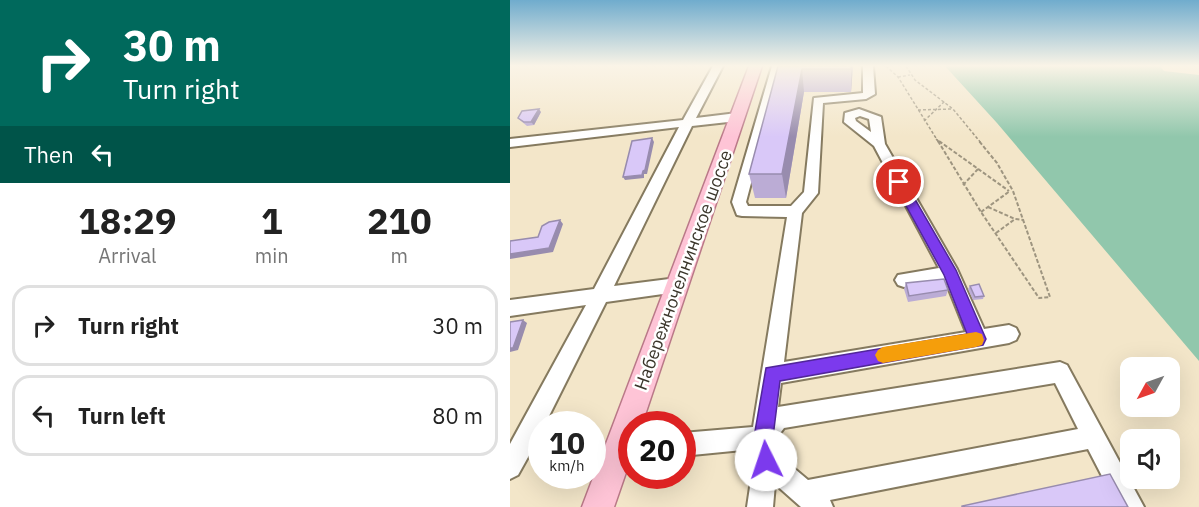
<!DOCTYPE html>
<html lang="en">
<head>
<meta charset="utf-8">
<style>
	body { margin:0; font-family:"IBM Plex Sans",sans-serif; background:#f6f6f6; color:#222; height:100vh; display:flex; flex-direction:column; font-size:22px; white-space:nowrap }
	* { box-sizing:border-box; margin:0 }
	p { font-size:20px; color:#767676 }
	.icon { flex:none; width:33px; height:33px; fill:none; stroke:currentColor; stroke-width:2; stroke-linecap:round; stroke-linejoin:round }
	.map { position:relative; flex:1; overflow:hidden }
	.details { display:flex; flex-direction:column; background:#fff; width:510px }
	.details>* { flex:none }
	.banner { background:#00695c; color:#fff; overflow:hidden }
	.needle { width:39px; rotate:230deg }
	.controls { position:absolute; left:610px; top:357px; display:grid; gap:12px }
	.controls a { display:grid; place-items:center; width:60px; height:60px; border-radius:12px; background:#fff; box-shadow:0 6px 24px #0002; font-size:30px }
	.speed { position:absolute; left:18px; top:411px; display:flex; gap:12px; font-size:30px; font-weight:700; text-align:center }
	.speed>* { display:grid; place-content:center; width:78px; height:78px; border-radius:50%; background:#fff; box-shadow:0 6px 24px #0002; line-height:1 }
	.speed small { font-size:15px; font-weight:400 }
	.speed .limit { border:9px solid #d22; background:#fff; color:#111 }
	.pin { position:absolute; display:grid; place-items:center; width:51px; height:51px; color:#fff; margin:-26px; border:3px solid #fff; border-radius:50%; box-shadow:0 2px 6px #0007 }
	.me { position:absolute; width:66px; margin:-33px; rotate:356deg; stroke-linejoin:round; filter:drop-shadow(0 0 4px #0008) }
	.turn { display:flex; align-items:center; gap:21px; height:126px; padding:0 24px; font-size:27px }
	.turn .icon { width:78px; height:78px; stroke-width:2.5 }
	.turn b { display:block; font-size:42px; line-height:51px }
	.then { display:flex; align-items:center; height:57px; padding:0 24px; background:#0003; gap:12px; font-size:22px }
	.eta { display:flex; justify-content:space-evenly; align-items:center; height:102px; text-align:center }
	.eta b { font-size:36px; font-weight:800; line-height:42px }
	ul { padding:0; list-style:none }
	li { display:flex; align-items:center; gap:18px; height:81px; margin:0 12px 9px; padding:0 12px; border:3px solid #e0e0e0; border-radius:18px }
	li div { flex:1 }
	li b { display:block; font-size:22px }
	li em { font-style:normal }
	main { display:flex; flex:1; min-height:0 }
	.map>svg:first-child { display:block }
	.forest { fill:#91c7ac }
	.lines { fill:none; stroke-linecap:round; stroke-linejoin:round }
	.minor-casing { stroke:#857a5f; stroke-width:4 }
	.major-casing { stroke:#ba7988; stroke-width:3 }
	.path-far1 { stroke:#9e9580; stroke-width:1.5; stroke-dasharray:3 2; stroke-linecap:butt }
	.path { stroke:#9e9580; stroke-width:2; stroke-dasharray:4 2; stroke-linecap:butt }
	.minor { fill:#fff; fill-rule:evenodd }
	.major { fill:#fec4d6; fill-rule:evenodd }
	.wall { fill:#bbacd5 }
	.shaded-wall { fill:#988cae }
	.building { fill:#d9c8f8; stroke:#988cae; stroke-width:1.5 }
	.route { fill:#7c3aed; stroke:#51269a; stroke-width:1.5 }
	.slow { fill:#f59e0b }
	.labels { text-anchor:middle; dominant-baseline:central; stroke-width:5; stroke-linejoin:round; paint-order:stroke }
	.street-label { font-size:18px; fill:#3b362b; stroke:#fff }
</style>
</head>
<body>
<main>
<section class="details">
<div class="banner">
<div class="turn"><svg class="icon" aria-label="right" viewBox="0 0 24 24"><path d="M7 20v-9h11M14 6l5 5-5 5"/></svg><div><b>30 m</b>Turn right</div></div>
<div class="then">Then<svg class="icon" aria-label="left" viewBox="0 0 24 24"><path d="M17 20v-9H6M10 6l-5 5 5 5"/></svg></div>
</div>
<div class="eta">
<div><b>18:29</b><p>Arrival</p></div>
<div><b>1</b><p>min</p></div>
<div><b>210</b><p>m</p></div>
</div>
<ul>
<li><svg class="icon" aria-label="right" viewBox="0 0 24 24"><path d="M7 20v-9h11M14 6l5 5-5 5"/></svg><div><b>Turn right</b></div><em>30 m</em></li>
<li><svg class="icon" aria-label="left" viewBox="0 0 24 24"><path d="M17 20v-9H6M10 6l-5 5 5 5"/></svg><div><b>Turn left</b></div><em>80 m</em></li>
</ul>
</section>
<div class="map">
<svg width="689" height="507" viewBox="0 0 689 507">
	<rect width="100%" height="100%" fill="#f3e6c9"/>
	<polygon class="forest" points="435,66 650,66 654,71 689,75 689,361 487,123"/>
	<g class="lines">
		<defs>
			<g id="minor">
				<polygon points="203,66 213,66 186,118 227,113 233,117 227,121 182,126 104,286 167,278 173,280 176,285 173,290 167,292 96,302 35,424 32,424 32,432 8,475 0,479 0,444 76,305 0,316 0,300 84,289 169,127 0,147 0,139 173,120"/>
				<path d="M 262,66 L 272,66 L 236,202 L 238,206 L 281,206 L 294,192 L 304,98 L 353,93 L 353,66 L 363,66 L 365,94 L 356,99 L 313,103 L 308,193 L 292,213 L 274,362 L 456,332 L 436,282 L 394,287 L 388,285 L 385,280 L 388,275 L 429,268 L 364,146 L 334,122 L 335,113 L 349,109 L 371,117 L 375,144 L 447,269 L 474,329 L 499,325 L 506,328 L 509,334 L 506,340 L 499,343 L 271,383 L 268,407 L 550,362 L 557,365 L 634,507 L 608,507 L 578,449 L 320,500 L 323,507 L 291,507 L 265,484 L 263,507 L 237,507 L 244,460 L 243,449 L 172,456 L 172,433 L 243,427 L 277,217 L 232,216 L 227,215 L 222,202 ZM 350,116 L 359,119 L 361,132 L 346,121 L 345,118 ZM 545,383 L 568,429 L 298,480 L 267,454 L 265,440 L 274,428 Z"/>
			</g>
			<polygon id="major" points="239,66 252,66 132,424 122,424 122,455 104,507 72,507"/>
		</defs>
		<use href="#minor" class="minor-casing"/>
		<use href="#major" class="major-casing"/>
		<g class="path-far1">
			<polyline points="376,66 388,77 429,143"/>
			<polyline points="396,66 405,80 443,109 471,143"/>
			<polyline points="388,77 400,75"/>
			<polyline points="408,110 441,109"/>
			<polyline points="414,121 435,101"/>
			<polyline points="426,139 431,143"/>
		</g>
		<g class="path">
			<polyline points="428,141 471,212 529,298 540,297 503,191 487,163 469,141"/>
			<polyline points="429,141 499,191"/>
			<polyline points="453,185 468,169"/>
			<polyline points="478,207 505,219 514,220"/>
			<polyline points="471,212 500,191"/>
			<polyline points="486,233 505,219"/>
		</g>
		<use href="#minor" class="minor"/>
		<use href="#major" class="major"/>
	</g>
	<g class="wall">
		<polygon points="268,66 343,66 341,92 294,92 276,198 245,198 239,174"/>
		<polygon points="31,112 24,125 17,126 11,121 8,118"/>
		<polygon points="396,283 438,290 436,296 398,302 394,289"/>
		<polygon points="460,286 474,296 473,299 463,300 458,289"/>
	</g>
	<g class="shaded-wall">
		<polygon points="341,66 343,66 341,92"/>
		<polygon points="292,69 294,92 276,198 272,174"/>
		<polygon points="29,109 31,112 24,125 21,122"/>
		<polygon points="142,138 144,142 137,174 134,174 134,178 115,180 113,177"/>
		<polygon points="50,220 53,224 43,252 0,259 0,254 39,248"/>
		<polygon points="13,320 17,323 8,350 0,352 0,348"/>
	</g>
	<g class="building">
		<polygon points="268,66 341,66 341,69 292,69 272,174 239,174"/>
		<polygon points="29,109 21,122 14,122 8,118 12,111"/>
		<polygon points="142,138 135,170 133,171 132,175 113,177 122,141"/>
		<polygon points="50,220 39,248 0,254 0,241 28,237 32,226 39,222"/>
		<polygon points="434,279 438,290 399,296 396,283"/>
		<polygon points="469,284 474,296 465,297 460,286"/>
		<polygon points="13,320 3,348 0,348 0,322"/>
		<polygon points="600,474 618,507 452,507 452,506"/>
	</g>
	<linearGradient id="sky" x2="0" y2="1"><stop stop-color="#70accd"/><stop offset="0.48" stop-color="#faf4e7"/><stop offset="1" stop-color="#faf4e7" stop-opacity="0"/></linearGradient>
	<rect width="689" height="137" fill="url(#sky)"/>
	<polygon class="route" points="389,178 395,182 446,270 476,339 473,345 270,381 263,437 266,460 263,467 256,470 249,467 244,437 256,368 457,334 434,275 383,182"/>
	<polygon class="slow" points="466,332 472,334 474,340 472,345 466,347 373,363 368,361 365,355 368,350 373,347"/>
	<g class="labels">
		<g class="street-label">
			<text transform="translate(173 270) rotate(-70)">Набережночелнинское шоссе</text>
		</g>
	</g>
</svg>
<div class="controls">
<a><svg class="needle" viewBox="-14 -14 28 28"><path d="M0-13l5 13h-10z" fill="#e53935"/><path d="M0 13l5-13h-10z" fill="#767676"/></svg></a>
<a><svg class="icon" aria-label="sound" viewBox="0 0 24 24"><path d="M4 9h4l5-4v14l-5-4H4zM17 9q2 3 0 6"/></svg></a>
</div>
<div class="speed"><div>10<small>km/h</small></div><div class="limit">20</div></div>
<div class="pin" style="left:389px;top:182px;background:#d93025"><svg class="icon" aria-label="arrive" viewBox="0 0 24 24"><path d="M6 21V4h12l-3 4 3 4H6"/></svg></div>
<svg class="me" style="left:256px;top:460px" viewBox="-20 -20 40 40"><circle r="19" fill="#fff"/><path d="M0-13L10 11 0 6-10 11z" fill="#7c3aed"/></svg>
</div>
</main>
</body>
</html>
